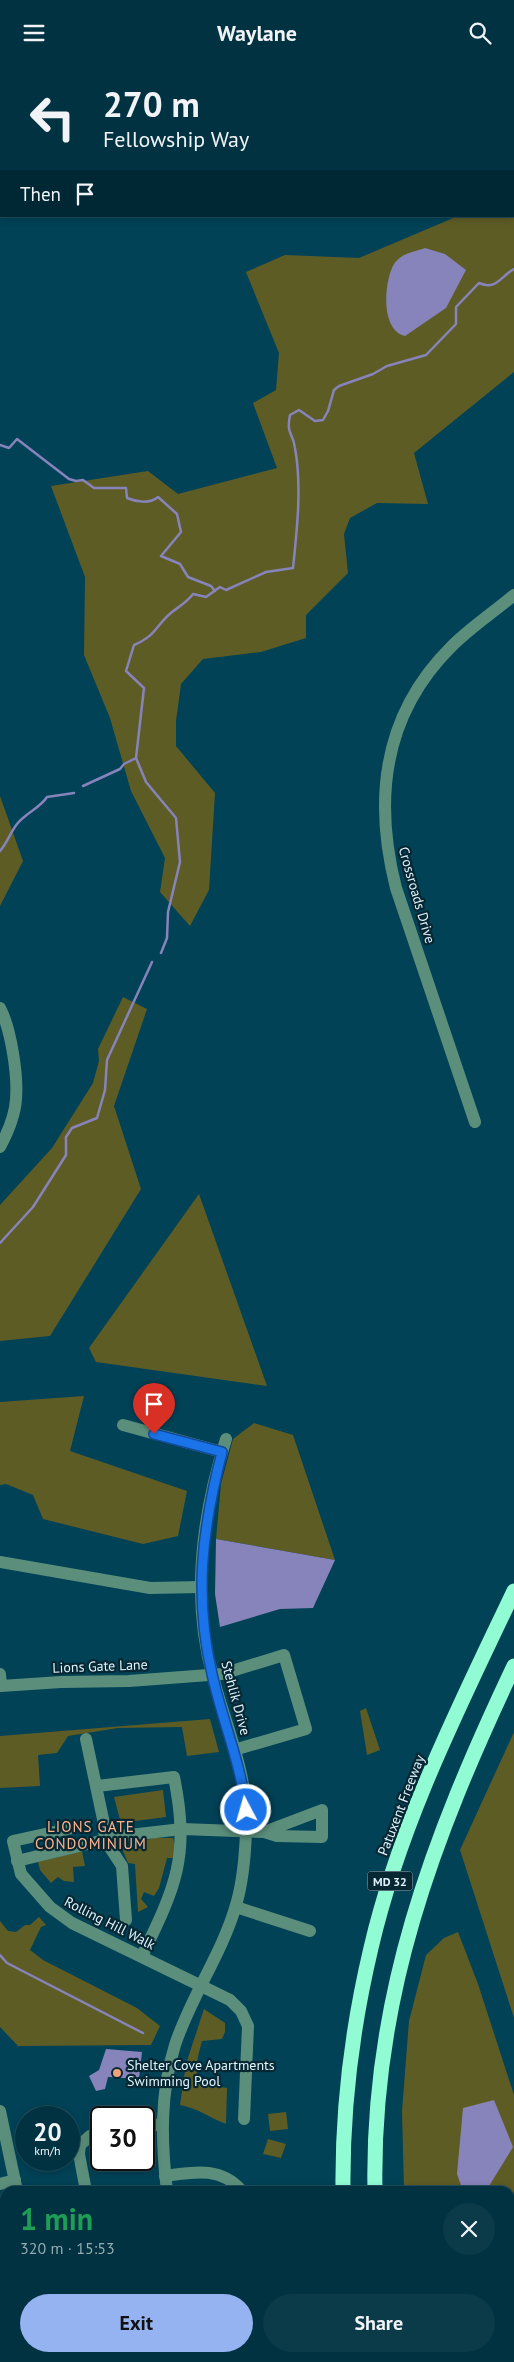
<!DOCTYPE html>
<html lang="en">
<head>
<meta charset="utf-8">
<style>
	body { margin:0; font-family:"PT Sans",sans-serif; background:#0b3a48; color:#f1f3f6; height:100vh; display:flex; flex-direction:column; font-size:19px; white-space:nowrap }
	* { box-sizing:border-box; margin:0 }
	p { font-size:16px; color:#96aab1 }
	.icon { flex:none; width:28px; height:28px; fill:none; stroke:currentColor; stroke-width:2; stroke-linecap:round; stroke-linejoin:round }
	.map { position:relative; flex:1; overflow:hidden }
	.panel { position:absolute; left:0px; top:2121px; width:515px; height:176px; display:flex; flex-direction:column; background:#013241; border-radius:15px 15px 0 0; box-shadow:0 2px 8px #0003,0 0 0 1px #234d5a }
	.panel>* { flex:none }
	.banner { position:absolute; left:0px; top:0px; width:515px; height:152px; box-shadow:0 2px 8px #0003,0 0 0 1px #234d5a; background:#013241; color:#f1f3f6; overflow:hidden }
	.speed { position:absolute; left:15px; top:2041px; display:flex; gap:10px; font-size:25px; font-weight:700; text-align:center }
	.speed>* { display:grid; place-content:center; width:65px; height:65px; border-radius:50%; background:#013241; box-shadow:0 2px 8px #0003,0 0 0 1px #234d5a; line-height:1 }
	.speed small { font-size:12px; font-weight:400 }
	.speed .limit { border:2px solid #111; border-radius:8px; background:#fff; color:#111 }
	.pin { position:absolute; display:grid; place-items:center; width:42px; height:42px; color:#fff; margin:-51px -21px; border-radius:50% 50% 50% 0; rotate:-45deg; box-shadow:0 0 5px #0007 }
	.pin .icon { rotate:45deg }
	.me { position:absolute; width:55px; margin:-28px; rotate:354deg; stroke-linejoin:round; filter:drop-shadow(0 0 4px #0008) }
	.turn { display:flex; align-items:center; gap:18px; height:105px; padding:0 20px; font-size:22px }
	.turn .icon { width:65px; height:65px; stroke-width:2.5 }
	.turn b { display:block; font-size:35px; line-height:42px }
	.then { display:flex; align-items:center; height:48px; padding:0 20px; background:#0003; gap:10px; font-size:19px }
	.round { display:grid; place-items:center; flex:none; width:52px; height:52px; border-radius:26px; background:#0b3a48 }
	.headline { display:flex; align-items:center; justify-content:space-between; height:85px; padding:0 20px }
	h1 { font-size:30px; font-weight:800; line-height:38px; color:#1e9e55 }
	.cta { display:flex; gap:10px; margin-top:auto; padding:10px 20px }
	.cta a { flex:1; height:58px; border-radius:30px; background:#95b2f1; color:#111; font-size:20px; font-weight:800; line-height:58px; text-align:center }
	.cta a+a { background:#0b3a48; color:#f1f3f6 }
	header { display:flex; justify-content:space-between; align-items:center; height:65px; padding:0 20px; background:#013241; font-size:22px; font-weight:800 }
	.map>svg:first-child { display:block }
	.green { fill:#5e5c25 }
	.water { fill:#8783bb }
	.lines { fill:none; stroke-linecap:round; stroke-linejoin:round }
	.stream { stroke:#8783bb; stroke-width:2.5 }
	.minor { stroke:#5b8f7b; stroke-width:12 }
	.major { stroke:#6de1b8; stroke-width:12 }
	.highway { stroke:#91fcd4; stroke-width:15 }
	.route-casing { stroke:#114b97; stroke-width:12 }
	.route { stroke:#1a73e8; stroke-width:9 }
	.poi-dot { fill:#f0a27a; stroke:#072733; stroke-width:2 }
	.labels { text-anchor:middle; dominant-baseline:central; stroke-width:4.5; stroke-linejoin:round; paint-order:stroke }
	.shield { fill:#072733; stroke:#9eb6c0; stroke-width:1 }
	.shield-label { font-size:12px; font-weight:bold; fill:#dff4fd }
	.street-label { font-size:14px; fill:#dff4fd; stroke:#072733 }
	.poi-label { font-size:14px; fill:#dff4fd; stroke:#072733; text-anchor:start }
	.neighbourhood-label { font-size:15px; letter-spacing:1px; fill:#feb48f; stroke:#072733 }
</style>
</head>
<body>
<header><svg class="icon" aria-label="menu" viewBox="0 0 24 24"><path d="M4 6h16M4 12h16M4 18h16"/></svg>Waylane<svg class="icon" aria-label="search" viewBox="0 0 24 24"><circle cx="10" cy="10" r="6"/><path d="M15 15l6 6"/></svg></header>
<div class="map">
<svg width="514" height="2297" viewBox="0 0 514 2297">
	<rect width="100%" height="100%" fill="#014257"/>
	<g class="green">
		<polygon points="514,130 514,307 414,388 428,439 377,438 350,453 344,469 348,508 306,550 306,573 261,587 203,594 181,619 176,656 176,681 215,728 209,825 190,861 160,827 165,793 131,726 110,653 84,590 85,512 51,421 148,406 178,429 277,403 253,338 276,325 279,288 246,207 285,190 359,193 458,151 514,151"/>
		<polygon points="0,731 23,796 0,841"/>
		<polygon points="123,932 147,944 114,1041 141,1124 50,1271 0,1276 0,1140 52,1083 93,1018 99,996 98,984"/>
		<polygon points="199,1129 267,1321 96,1297 89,1283"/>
		<polygon points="84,1331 70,1386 187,1426 178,1471 143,1479 43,1454 33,1430 6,1419 0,1420 0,1337"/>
		<polygon points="254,1358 293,1370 335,1495 216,1474 221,1419 233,1374"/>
		<polygon points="366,1643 380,1685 367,1690 360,1646"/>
		<polygon points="210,1654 219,1687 187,1691 182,1662 118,1663 68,1671 57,1688 38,1690 40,1721 0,1723 0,1671"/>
		<polygon points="514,1667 514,1953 460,1785"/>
		<polygon points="163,1725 166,1752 135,1756 120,1755 114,1732"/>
		<polygon points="154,1773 173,1773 176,1784 173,1793 167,1793 159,1823 154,1831 144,1827 141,1834 148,1842 138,1847 135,1799 128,1798 121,1781"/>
		<polygon points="82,1786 85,1801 73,1802 74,1817 64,1816 58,1812 51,1818 40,1805 38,1797"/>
		<polygon points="39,1852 46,1860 41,1862 30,1885 43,1895 137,1943 160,1961 151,1980 18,1981 0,1962 0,1856 8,1866 16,1867 25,1860 30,1860"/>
		<polygon points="458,1867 478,1919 514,2030 514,2174 510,2176 510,2126 404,2126 402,2046 409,1956 426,1890 444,1873"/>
		<path d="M 204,1944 L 225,1958 L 225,1967 L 222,1974 L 202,1976 C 198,1991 194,2004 199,2019 L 227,2023 L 226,2059 C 210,2053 198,2043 180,2040 L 186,1999 Z"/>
		<polygon points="286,2047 288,2064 270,2066 268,2049"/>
		<polygon points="268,2074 286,2079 281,2093 263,2089"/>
		<polygon points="47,2292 133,2292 133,2293 132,2297 45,2297"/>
		<rect x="419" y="2293" width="68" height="4"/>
	</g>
	<g class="water">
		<path d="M 425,183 L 445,189 L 466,205 L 446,243 L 405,271 C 380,265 384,216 394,199 C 401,188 414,187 425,183 Z"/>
		<polygon points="216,1474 335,1495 313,1543 280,1544 220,1562 215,1529"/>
		<polygon points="106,1984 142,1987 139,2014 108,2012 105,2024 96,2026 89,2011 99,2005"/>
		<polygon points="494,2035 513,2082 486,2126 463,2126 457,2109 463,2043"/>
	</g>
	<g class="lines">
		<g class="stream">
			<path d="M 0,380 L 9,383 L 17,374 L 69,414 L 76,416 L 83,415 L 94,423 L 126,423 L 127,433 C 136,437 150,439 158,432 L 177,449 L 181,467 L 161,491 L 180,499 L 188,512 L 211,521 L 215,526"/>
			<polyline points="83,721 120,704 124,699 136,693"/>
			<path d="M 0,786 C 7,778 10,768 17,759 C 26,748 40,743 47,732 L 74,728"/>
			<path d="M 161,888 L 167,873 L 168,847 L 180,797 L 176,753 L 146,717 L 136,693 L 144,623 L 126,606 L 134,580 C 157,570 155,561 172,547 C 180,541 187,537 193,529 L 206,532 L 220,522 L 226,525 L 266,507 L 293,503 C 297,465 302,421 295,383 C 293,367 286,370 290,350 L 299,345 L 315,356 L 323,355 L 328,346 L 334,325 L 339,321 L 373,309 L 387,301 L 426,290 L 456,259 L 456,242 L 479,218 C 496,226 501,211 514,204"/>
			<polyline points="0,1178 33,1142 66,1090 66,1072 72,1063 97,1053 105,1025 107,995 152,897"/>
			<polyline points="0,1890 7,1898 143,1968"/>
			<polyline points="447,2292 448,2297"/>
		</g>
		<g class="minor">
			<path d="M 0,943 C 11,964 18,1010 16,1034 C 15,1051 8,1067 0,1082"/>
			<path d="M 475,1057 L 396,823 C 373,733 383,649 452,581 C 471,562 494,547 514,530"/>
			<polyline points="123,1360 222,1387"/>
			<polyline points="0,1497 150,1523 201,1522"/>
			<polyline points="0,1609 1,1621 61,1617 129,1616 222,1609 284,1590 306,1664 234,1685"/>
			<polyline points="86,1674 103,1754 105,1775 122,1801 126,1855"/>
			<path d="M 97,1721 L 174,1712 C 190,1791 176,1821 142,1891"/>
			<polyline points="72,1763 13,1776 21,1809 50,1842 72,1858 230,1935 241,1946 248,1961 244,2054"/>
			<polyline points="17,1796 121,1771 182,1764 264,1767 322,1745 322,1772 277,1771 264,1767"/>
			<polyline points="236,1842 310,1866"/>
			<polyline points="0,2046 17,2126"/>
			<polyline points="144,2062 162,2059"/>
			<path d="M 165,2111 C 193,2107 221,2101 242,2126"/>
			<polyline points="0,2119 15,2115"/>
			<polyline points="86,2126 79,2089 80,2080 90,2071 101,2069"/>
			<path d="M 167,2126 C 161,2076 160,2028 175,1980 C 191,1931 222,1889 236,1840 C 243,1817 245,1792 246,1767 C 250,1714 226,1662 213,1612 C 191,1534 202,1450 226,1374"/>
			<polyline points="0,2291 5,2290"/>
			<polyline points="267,2292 268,2297"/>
			<polyline points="149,2297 150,2292"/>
		</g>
		<g class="major">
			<polyline points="11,1 14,0"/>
			<polyline points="0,5 1,5"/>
		</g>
		<g class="highway">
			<path d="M 343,2126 C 342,2044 352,1963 371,1883 C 400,1758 459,1642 514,1526"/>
			<path d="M 375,2126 C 371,1934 433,1772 514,1601"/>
			<polyline points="361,2292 362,2297"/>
			<polyline points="393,2292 394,2297"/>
		</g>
	</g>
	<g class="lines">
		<defs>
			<path id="route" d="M 154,1369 L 222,1387 C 202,1465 194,1530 212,1609 C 222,1655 241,1698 246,1745"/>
		</defs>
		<use href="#route" class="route-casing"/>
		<use href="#route" class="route"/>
	</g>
	<circle class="poi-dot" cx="117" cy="2008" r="5"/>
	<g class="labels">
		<rect class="shield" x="367.5" y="1806.5" width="45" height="19" rx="4"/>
		<g class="shield-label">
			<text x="390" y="1816">MD 32</text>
		</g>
		<g class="street-label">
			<text transform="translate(417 830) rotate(74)">Crossroads Drive</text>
			<text transform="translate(100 1601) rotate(-2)">Lions Gate Lane</text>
			<text transform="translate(236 1633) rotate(75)">Stehlik Drive</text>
			<text transform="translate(401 1740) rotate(-69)">Patuxent Freeway</text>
			<text transform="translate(110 1858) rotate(27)">Rolling Hill Walk</text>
		</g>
		<g class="poi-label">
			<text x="127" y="2000">Shelter Cove Apartments<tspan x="127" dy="16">Swimming Pool</tspan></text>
		</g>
		<g class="neighbourhood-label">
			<text x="91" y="1761">LIONS GATE<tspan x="91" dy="17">CONDOMINIUM</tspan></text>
		</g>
	</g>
</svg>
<div class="speed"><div>20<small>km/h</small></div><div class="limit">30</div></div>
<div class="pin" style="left:154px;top:1369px;background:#d93025"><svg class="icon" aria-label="arrive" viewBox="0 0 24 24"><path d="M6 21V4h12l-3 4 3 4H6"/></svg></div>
<svg class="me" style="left:246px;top:1745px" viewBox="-20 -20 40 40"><circle r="17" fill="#1a73e8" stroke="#fff" stroke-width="3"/><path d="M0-11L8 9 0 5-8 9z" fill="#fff"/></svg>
<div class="banner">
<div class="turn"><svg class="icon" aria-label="left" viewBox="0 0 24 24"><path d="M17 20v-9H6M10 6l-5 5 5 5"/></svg><div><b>270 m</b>Fellowship Way</div></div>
<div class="then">Then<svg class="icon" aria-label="arrive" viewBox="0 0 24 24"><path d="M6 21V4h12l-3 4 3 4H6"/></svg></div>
</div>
<section class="panel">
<div class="headline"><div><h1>1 min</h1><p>320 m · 15:53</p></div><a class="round"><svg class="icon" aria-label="close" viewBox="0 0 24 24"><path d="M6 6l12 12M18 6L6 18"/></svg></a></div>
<div class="cta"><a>Exit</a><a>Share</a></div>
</section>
</div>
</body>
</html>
